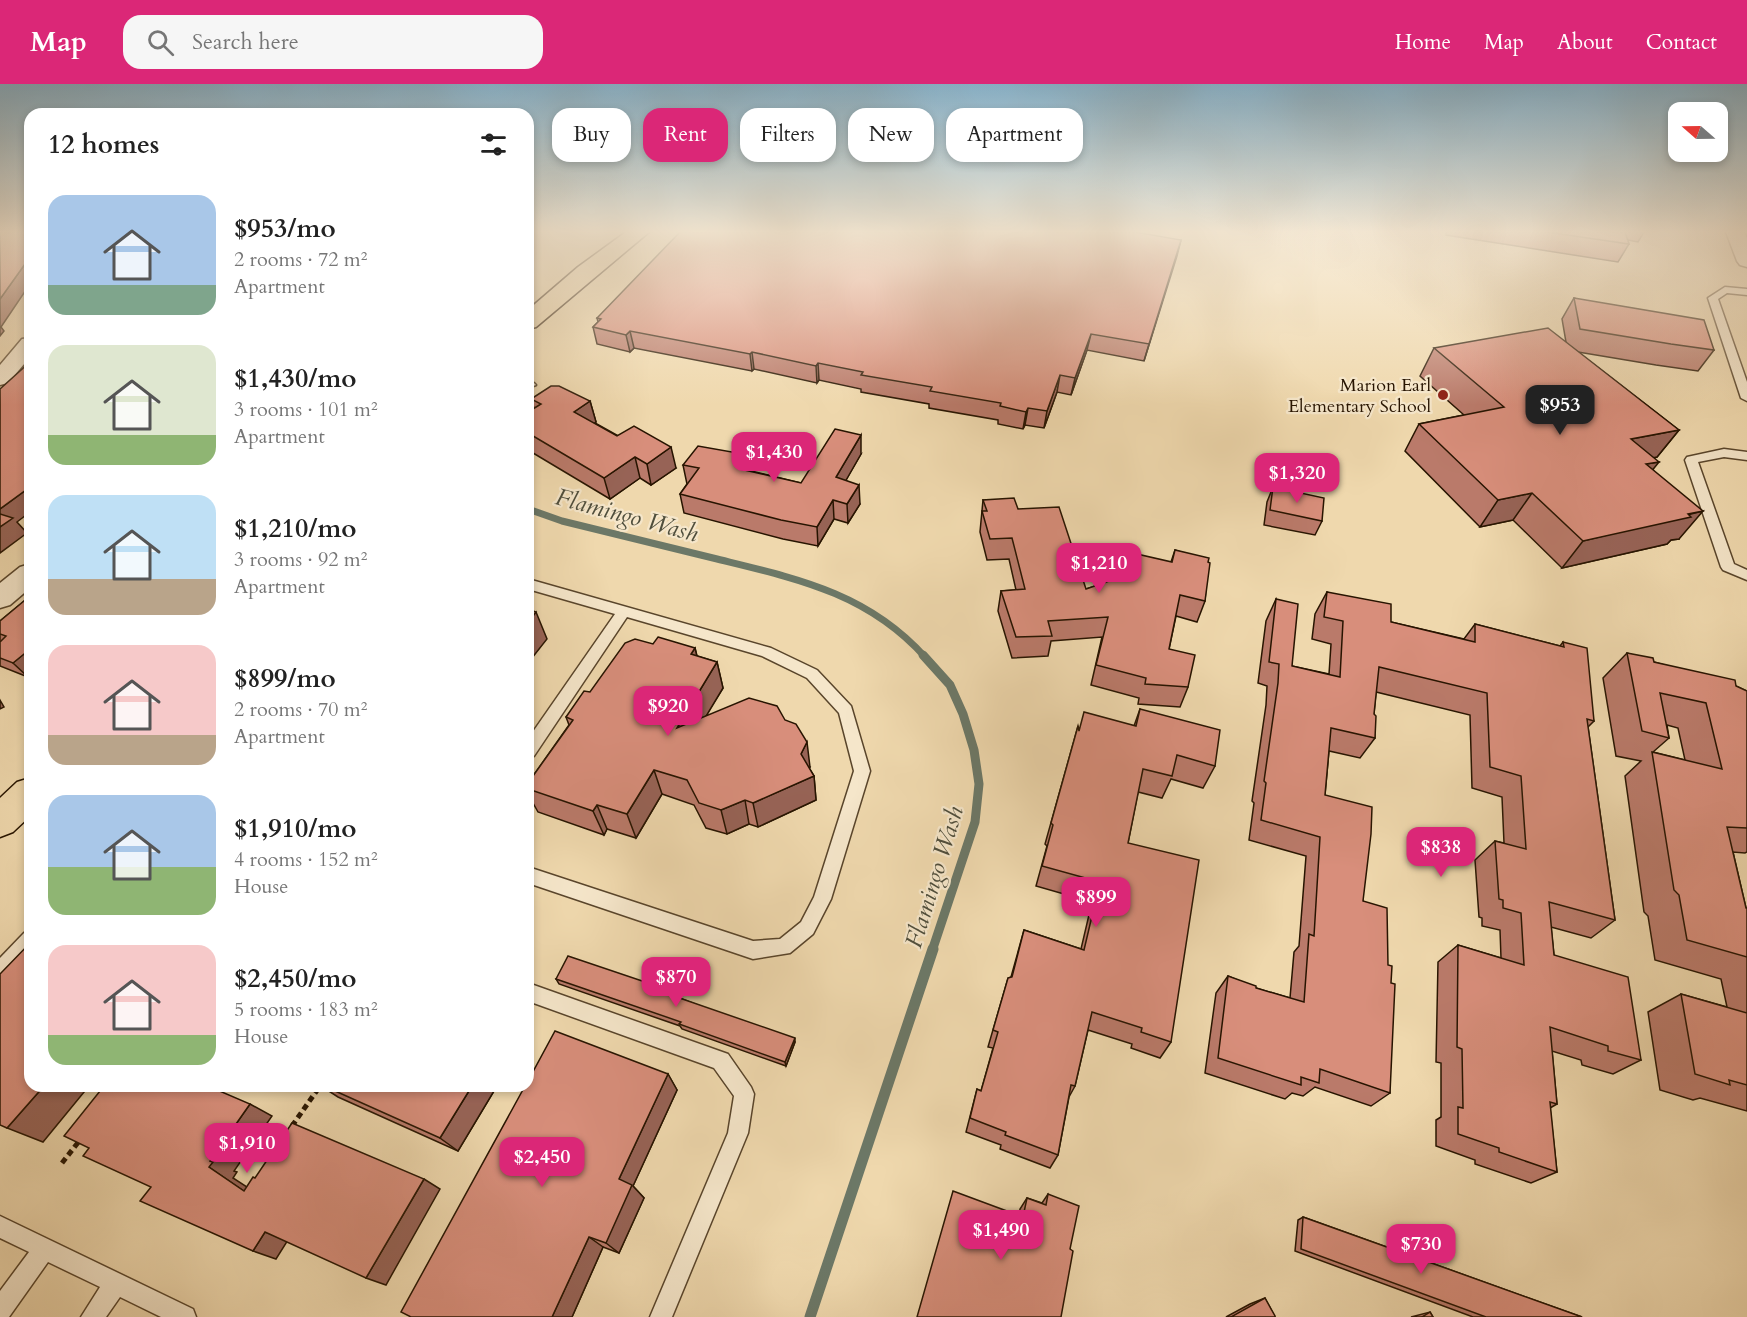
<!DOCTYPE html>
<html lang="en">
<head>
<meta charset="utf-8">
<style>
  :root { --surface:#fff; --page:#f6f6f6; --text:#222; --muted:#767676; --accent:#db2777 }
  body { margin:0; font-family:Cardo,serif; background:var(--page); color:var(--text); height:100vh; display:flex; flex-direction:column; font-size:22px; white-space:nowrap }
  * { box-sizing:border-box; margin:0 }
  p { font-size:20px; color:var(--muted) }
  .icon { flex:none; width:33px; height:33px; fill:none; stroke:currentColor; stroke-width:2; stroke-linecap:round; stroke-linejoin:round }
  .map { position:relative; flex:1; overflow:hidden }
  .panel { position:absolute; left:24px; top:24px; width:510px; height:984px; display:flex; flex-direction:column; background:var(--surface); border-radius:18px; box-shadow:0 3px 9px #0003 }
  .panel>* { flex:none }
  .banner { position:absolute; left:552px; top:24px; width:570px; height:54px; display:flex; gap:12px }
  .needle { width:39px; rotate:290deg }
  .fabs { position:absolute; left:1668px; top:18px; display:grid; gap:12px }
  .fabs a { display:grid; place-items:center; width:60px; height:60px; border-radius:12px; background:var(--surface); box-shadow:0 3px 9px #0003; font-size:30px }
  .price { position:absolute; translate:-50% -51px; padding:0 14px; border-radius:12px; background:var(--accent); color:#fff; font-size:20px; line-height:39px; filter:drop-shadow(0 2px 3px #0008) }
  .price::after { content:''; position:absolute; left:50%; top:36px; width:18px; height:14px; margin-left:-9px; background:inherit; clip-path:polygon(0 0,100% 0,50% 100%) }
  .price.current { background:#222; color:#fff }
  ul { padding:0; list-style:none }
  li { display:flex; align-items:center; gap:18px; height:150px; padding:0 24px }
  li span { display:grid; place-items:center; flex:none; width:168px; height:120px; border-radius:18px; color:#555 }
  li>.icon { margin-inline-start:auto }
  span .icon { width:72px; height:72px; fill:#fffc; stroke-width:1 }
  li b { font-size:26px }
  h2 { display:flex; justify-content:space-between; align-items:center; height:72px; padding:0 24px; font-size:26px }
  .tag { padding:0 21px; border-radius:18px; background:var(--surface); box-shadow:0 3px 9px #0003; font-size:21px; line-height:54px }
  .tag.current { background:var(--accent); color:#fff }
  header { display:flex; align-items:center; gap:36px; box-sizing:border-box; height:84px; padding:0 30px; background:var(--accent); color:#fff }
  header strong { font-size:28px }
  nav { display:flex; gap:33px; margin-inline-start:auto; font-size:21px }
  .search { width:420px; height:54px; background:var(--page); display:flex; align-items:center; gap:15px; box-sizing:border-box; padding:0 21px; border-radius:18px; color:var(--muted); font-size:22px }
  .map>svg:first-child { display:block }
</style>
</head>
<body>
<header>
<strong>Map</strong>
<div class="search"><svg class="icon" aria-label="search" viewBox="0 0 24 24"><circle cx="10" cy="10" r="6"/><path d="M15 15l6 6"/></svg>Search here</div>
<nav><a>Home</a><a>Map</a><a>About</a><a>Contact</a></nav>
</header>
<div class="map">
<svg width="1747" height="1233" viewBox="0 0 1747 1233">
  <rect width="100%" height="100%" fill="#efd8ad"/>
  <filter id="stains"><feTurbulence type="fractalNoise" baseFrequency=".00333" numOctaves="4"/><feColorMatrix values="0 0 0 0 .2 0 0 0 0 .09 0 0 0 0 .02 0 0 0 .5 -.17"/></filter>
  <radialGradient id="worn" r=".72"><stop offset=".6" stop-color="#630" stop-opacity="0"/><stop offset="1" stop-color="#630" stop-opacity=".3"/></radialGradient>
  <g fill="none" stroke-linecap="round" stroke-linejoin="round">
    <path stroke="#6c7867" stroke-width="7" d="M528,425L562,437C612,449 663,462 713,474C794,494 867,508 925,573"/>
    <polyline stroke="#6c7867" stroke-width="9" points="923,571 950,601 963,630 974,666 979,700 975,738 932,867"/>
    <polyline stroke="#6c7867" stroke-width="11" points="810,1233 933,865"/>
    <g stroke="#59452b" stroke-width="3">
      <g id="service">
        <polygon points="1725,203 1747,205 1747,211 1727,209 1718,215 1747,298 1747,317 1741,314 1708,214"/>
        <polygon points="528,298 534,299 536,301 528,304"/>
        <polygon points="1724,365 1747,368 1747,376 1724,373 1698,378 1734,480 1747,486 1747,496 1723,486 1721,483 1685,376 1687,373"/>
        <polygon points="528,495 771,564 817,586 851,622 870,687 831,815 813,850 790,869 753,875 528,799 528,783 753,857 780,855 801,838 814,813 854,687 839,629 807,594 762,572 627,533 534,672 528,673 528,655 615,530 528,505"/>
        <polygon points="30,847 30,868 6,893 0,896 0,874 24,849"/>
        <polygon points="528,899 728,970 751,1003 754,1010 748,1049 672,1233 650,1233 728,1049 734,1012 714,984 528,917"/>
        <polygon points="0,1132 193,1225 196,1233 161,1233 120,1213 106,1233 81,1233 100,1203 48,1178 9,1233 0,1233 0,1207 29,1168 0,1154"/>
      </g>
    </g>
    <g stroke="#59452b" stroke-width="3">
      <g id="minor">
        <polygon points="1726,148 1744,148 1747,154 1747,183 1740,181 1737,177"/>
        <polygon points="30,254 30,273 8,299 0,301 0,281 22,255"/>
        <polygon points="30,480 30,504 10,521 0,524 0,499 20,483"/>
      </g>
    </g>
    <g stroke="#271400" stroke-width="3">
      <g id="primary">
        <polygon points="626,148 649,148 536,243 528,245 528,226 578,183"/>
        <polygon points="30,694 30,732 13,748 0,753 0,714 17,698"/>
      </g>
    </g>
    <g stroke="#271400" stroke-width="5" stroke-dasharray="6 4" stroke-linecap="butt">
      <polyline points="292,1042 320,1002"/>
      <polyline points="62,1079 80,1056"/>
    </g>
    <use href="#service" fill="#f5e6ca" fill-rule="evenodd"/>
    <use href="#minor" fill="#f5e6ca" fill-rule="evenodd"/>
    <use href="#primary" fill="#efd8ad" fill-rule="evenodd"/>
  </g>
  <g fill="#ba7a6a" stroke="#271400" stroke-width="1.5" fill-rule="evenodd">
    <polygon points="1446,148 1644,148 1638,158 1628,156 1629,160 1618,178 1446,151"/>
    <polygon points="1181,156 1144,277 1087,266 1071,311 1057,308 1044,344 1025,341 1023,345 998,340 998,336 929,324 929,320 861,308 861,305 819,296 817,299 754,285 752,287 634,264 630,268 597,260 593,243 598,238 597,234"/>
    <polygon points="1574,214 1714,266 1698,287 1656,281 1578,268 1679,346 1657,373 1654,374 1653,385 1679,455 1671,456 1667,460 1562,484 1513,436 1480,443 1405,367 1419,340 1464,331 1420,292 1434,264 1566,258 1562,235"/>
    <polygon points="531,315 590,317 596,338 595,339 676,384 651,401 640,394 610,415 528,366 528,328 534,324"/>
    <polygon points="861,370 846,396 860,420 848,439 834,435 818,462 783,455 684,429 680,410 687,400 683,381 749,371 751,387 801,399"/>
    <polygon points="1273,403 1322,437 1315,451 1264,441 1267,418"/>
    <polygon points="983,416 1018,425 1086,505 1171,478 1175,466 1208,478 1205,517 1197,538 1176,532 1169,565 1188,603 1180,623 1138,620 1139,614 1091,601 1102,553 1051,557 1048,572 1012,574 998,527 1001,507 1016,506 1009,475 987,476 980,448"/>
    <polygon points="1327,508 1391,538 1464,555 1475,540 1560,562 1563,558 1594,637 1588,643 1615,836 1591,854 1551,843 1554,871 1641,976 1613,990 1582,981 1581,976 1552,967 1557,1020 1550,1024 1557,1088 1531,1099 1475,1080 1475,1076 1436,1062 1436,1036 1441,1033 1441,979 1436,978 1438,878 1458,861 1501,874 1500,846 1482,842 1482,834 1479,833 1475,776 1495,757 1504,759 1502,713 1472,704 1470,631 1376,608 1374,630 1375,654 1360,674 1329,667 1325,711 1363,817 1390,1009 1371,1022 1315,1003 1303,1012 1292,1009 1285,1015 1205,989 1216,909 1228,892 1256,904 1290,914 1294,868 1299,862 1306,772 1249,756 1254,719 1252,717 1266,621 1267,602 1258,599 1266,537 1276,515 1292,582 1329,590 1331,560 1312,555 1315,530"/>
    <polygon points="30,512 30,591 28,593 0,582 0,537"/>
    <polygon points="653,560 695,564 697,572 717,578 723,604 706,631 810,683 809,684 814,692 816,716 758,743 749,740 727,750 706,744 694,721 662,710 636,754 607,745 604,751 538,728 528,710 528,699 569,641 566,633"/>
    <path d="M1627,569L1654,578L1736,602L1747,607V768L1745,769L1733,768L1746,824H1747V1027L1700,1014L1693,1016L1660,1006L1648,928L1681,910L1727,923L1721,895L1655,876L1648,832L1644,828L1625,692L1641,677L1616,672L1603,594ZM1667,641L1678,644L1685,676L1653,668L1669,654Z"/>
    <polygon points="1140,625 1215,682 1203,704 1171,695 1162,714 1138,708 1128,759 1171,958 1160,974 1131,964 1132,960 1088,946 1075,1002 1069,1013 1058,1071 1050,1084 1000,1065 1001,1061 966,1048 977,1005 981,1007 993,964 988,963 1008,894 1011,893 1024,846 1081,865 1092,818 1036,802 1047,762 1045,760 1078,642 1079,646 1134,642"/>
    <polygon points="556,895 666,905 669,910 795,958 786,982 682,945 680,942 559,900"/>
    <polygon points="668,990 677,1006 633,1102 644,1114 619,1169 603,1163 572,1233 411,1233"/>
    <polygon points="321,1002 497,1002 458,1067 338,1013"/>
    <polygon points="1048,1110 1070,1165 1019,1132 1020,1125 1027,1114 1042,1119"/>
    <polygon points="1303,1133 1582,1233 1473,1233 1295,1167 1298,1136"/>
    <polygon points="1265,1214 1275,1233 1226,1233 1250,1220"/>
    <polygon points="1430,1228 1433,1233 1411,1233"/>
  </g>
  <g fill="#976356" stroke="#271400" stroke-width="1.5">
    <polygon points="1181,156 1177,172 1144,277 1149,260"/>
    <polygon points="30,173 30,200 1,243 4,247 0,252 0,215"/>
    <polygon points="630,247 634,264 630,268 626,251"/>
    <polygon points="1091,250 1087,266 1071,311 1075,294"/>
    <polygon points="752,268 754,285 752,287 750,270"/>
    <polygon points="818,279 819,296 817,299 816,282"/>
    <polygon points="1060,291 1057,308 1044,344 1047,327"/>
    <polygon points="590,317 596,338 580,349 574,328"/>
    <polygon points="1028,324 1025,341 1023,345 1026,328"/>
    <polygon points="1679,346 1657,373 1611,383 1631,355"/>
    <polygon points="861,351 861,370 837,412 836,393"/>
    <polygon points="671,363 676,384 651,401 647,380"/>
    <polygon points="749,371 751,389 740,385"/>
    <polygon points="635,373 640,394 610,415 604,394"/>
    <polygon points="1659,378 1637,405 1646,380"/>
    <polygon points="859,401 860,420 848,439 847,420"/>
    <polygon points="30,403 30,428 17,438 27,449 0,469 0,425"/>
    <polygon points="1532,409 1513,436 1480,443 1498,416"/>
    <polygon points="833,416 834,435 818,462 817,443"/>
    <polygon points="1703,427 1679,455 1671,456 1667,460 1562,484 1583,457"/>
    <polygon points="536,528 547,555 528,579 528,538"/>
    <polygon points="695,564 701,590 691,570"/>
    <polygon points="24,570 30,576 30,591 28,593 13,579"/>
    <polygon points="717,578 723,604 684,669 677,644"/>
    <polygon points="0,616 4,623 0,625"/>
    <polygon points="807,658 810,683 803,695 801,670"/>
    <polygon points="654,686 662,710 636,754 627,730"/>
    <polygon points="814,692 816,716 758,743 753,719"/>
    <polygon points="745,716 749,740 727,750 721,726"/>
    <polygon points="597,721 607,745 604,751 593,727"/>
    <polygon points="795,954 795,958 786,982 785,978"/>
    <polygon points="668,990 677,1006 633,1102 644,1114 619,1169 606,1159 619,1095"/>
    <polygon points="44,1002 89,1002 43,1058 7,1044"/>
    <polygon points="472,1002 497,1002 458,1067 440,1054"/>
    <polygon points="250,1020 272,1032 234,1087 237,1088 233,1094 267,1116 244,1107 209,1083 210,1077"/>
    <polygon points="424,1095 440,1105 386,1201 366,1194"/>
    <polygon points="265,1148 288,1156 276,1175 253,1167"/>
    <polygon points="589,1153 603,1163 572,1233 552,1233"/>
  </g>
  <g fill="#d88e7b" stroke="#271400" stroke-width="1.5">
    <polygon points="0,148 30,148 30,173 0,215"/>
    <polygon points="680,148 1135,148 1181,156 1149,260 1091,250 1075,294 1060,291 1047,327 1028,324 1026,328 1000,322 1001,319 930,307 932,303 861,291 863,288 818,279 816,282 752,268 750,270 630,247 626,251 593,243 601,235 597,234"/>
    <polygon points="1547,148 1625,148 1629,160"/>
    <polygon points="1574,214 1704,236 1714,266 1671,260 1580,245"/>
    <polygon points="1548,244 1679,346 1631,355 1659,378 1646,380 1703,427 1688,430 1691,433 1583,457 1532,409 1498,416 1419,340 1504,323 1434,264"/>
    <polygon points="30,278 30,403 0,425 0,305"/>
    <polygon points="551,302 559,302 590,317 574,328 617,352 634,342 671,363 647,380 635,373 604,394 528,349 528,328 541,320 531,315"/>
    <polygon points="835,345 861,351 836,393 859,401 847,420 833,416 817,443 781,436 680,410 699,384 683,381 698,362 749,371 740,385 801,399"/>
    <polygon points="1273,403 1324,414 1322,437 1270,426"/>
    <polygon points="1014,414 1018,425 1059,423 1086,505 1121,493 1128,468 1172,478 1175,466 1209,474 1208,478 1210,479 1205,517 1180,511 1169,565 1195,571 1188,603 1145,600 1146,594 1096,581 1108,533 1048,537 1052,552 1016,553 1001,507 1025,505 1012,454 990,455 982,427 987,427 983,416"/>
    <polygon points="0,430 13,434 0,443"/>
    <polygon points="1327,508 1391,520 1391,538 1475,558 1475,540 1564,563 1563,558 1587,564 1594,637 1587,635 1615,836 1549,818 1554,871 1628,893 1641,976 1608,967 1608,962 1550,943 1557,1020 1550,1018 1557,1088 1499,1068 1499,1064 1458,1050 1458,1023 1463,1024 1462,965 1457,963 1458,861 1524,881 1521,829 1503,824 1503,816 1499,815 1495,757 1526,765 1521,692 1490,683 1487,609 1379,583 1374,630 1376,632 1375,654 1331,644 1325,711 1372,723 1371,750 1363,817 1387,824 1388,881 1392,882 1391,899 1395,900 1390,1009 1320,985 1319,999 1301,993 1301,1001 1218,974 1228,892 1256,902 1256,904 1304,918 1309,850 1314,852 1320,753 1261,736 1266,699 1264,697 1278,599 1279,580 1269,578 1276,515 1298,520 1292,582 1340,593 1343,537 1324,533"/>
    <polygon points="30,512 30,572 24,570 13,579 0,574 0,558 6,552 0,550 0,537"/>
    <polygon points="528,525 536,528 528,538"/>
    <polygon points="658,553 695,564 691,570 717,578 677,644 749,614 777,622 785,636 796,640 807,658 801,670 814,692 753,719 745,716 721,726 699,719 687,696 654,686 627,730 597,721 593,727 528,705 528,699 573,636 566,633 584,607 590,608 625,559 635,555 653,560"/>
    <polygon points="1627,569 1653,574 1654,578 1735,596 1736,602 1747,607 1747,744 1727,743 1746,824 1747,824 1747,873 1687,856 1679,811 1674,806 1652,668 1722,685 1706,619 1660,609 1669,654 1642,647"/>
    <polygon points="1140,625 1220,646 1215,682 1177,671 1172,692 1143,685 1128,759 1199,776 1171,958 1141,948 1142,944 1092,928 1075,1002 1071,1001 1058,1071 1005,1051 1006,1048 970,1034 977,1005 981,1007 998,948 993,946 1008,894 1012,893 1024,846 1084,866 1100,798 1042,782 1053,741 1051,739 1078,642 1079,647 1084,628 1136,642"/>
    <polygon points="30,859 30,1002 44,1002 7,1044 0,1041 0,890"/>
    <polygon points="568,872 666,905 665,909 795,954 785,978 679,940 681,938 556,895"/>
    <polygon points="1681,910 1747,929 1747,1001 1729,996 1730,1001 1695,990"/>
    <polygon points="555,947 668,990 619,1095 632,1101 606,1159 589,1153 552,1233 411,1233 401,1228 525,1002 528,1002 528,997"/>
    <polygon points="104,1002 208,1002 250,1020 210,1077 213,1078 209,1083 244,1107 253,1093 255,1094 292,1039 424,1095 366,1194 265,1148 253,1167 140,1117 151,1103 83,1072 89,1064 64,1052"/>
    <polygon points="324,1002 472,1002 440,1054"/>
    <polygon points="953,1107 1023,1133 1027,1114 1046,1121 1048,1110 1079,1122 1070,1165 1073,1167 1061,1233 917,1233"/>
    <polygon points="1303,1133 1582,1233 1486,1233 1301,1165"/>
    <polygon points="1265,1214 1275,1232 1275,1233 1231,1233"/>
    <polygon points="1430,1228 1433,1233 1422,1233"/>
  </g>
  <linearGradient id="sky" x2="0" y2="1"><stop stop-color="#89b6d0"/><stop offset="0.46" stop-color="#f8edda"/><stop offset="1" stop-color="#f8edda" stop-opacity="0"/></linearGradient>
  <rect width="1747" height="321" fill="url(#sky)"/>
  <circle fill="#8f2418" stroke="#f5e6ca" stroke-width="2" cx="1443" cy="311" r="6"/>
  <g text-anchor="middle" stroke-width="4.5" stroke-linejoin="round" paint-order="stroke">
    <g font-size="18" fill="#271400" stroke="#f5e6ca" text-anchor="end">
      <text x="1431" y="307">Marion Earl<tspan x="1431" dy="21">Elementary School</tspan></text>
    </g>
    <g font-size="24" font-style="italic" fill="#4f4e3c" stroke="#f5e6ca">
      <text transform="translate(627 431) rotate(15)" y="8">Flamingo Wash</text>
      <text transform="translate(934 793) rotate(-73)" y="8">Flamingo Wash</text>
    </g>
  </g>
  <rect width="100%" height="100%" filter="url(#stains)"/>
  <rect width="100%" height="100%" fill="url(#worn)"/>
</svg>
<div class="fabs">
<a><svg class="needle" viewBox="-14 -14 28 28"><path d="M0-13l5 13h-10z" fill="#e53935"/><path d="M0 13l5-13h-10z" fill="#767676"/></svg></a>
</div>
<b class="price current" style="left:1560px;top:352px">$953</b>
<b class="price" style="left:774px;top:399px">$1,430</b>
<b class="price" style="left:1297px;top:420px">$1,320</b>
<b class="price" style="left:1099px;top:510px">$1,210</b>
<b class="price" style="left:668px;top:653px">$920</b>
<b class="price" style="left:1441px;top:794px">$838</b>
<b class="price" style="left:1096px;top:844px">$899</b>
<b class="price" style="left:676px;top:924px">$870</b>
<b class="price" style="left:247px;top:1090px">$1,910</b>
<b class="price" style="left:542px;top:1104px">$2,450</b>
<b class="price" style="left:1001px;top:1177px">$1,490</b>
<b class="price" style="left:1421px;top:1191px">$730</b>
<div class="banner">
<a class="tag">Buy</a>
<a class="tag current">Rent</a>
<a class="tag">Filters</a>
<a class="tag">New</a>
<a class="tag">Apartment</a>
</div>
<section class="panel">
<h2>12 homes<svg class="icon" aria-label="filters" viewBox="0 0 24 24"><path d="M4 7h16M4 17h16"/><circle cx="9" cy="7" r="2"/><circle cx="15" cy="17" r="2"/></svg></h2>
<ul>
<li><span style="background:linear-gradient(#a9c7e8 75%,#7fa58c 0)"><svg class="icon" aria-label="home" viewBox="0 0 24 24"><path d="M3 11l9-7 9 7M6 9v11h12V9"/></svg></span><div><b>$953/mo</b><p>2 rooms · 72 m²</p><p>Apartment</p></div></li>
<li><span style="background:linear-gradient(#dfe7d0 75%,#8fb573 0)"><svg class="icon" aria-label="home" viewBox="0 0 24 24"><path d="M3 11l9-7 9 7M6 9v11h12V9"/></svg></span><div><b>$1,430/mo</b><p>3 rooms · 101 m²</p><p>Apartment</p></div></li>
<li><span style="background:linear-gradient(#bfe0f5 70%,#b9a48a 0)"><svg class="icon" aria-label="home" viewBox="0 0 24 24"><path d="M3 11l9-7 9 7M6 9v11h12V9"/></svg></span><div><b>$1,210/mo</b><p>3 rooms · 92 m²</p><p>Apartment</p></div></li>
<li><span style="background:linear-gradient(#f6c9c9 75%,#b9a48a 0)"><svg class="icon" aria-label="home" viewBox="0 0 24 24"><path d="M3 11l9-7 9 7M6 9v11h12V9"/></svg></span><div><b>$899/mo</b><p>2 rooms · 70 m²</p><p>Apartment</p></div></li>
<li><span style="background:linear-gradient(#a9c7e8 60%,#8fb573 0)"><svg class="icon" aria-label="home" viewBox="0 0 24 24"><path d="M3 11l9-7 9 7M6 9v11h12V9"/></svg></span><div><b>$1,910/mo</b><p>4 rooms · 152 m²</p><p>House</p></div></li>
<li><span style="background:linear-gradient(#f6c9c9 75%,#8fb573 0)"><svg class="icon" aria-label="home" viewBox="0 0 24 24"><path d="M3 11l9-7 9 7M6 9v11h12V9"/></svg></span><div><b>$2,450/mo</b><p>5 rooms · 183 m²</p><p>House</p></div></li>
</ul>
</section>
</div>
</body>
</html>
